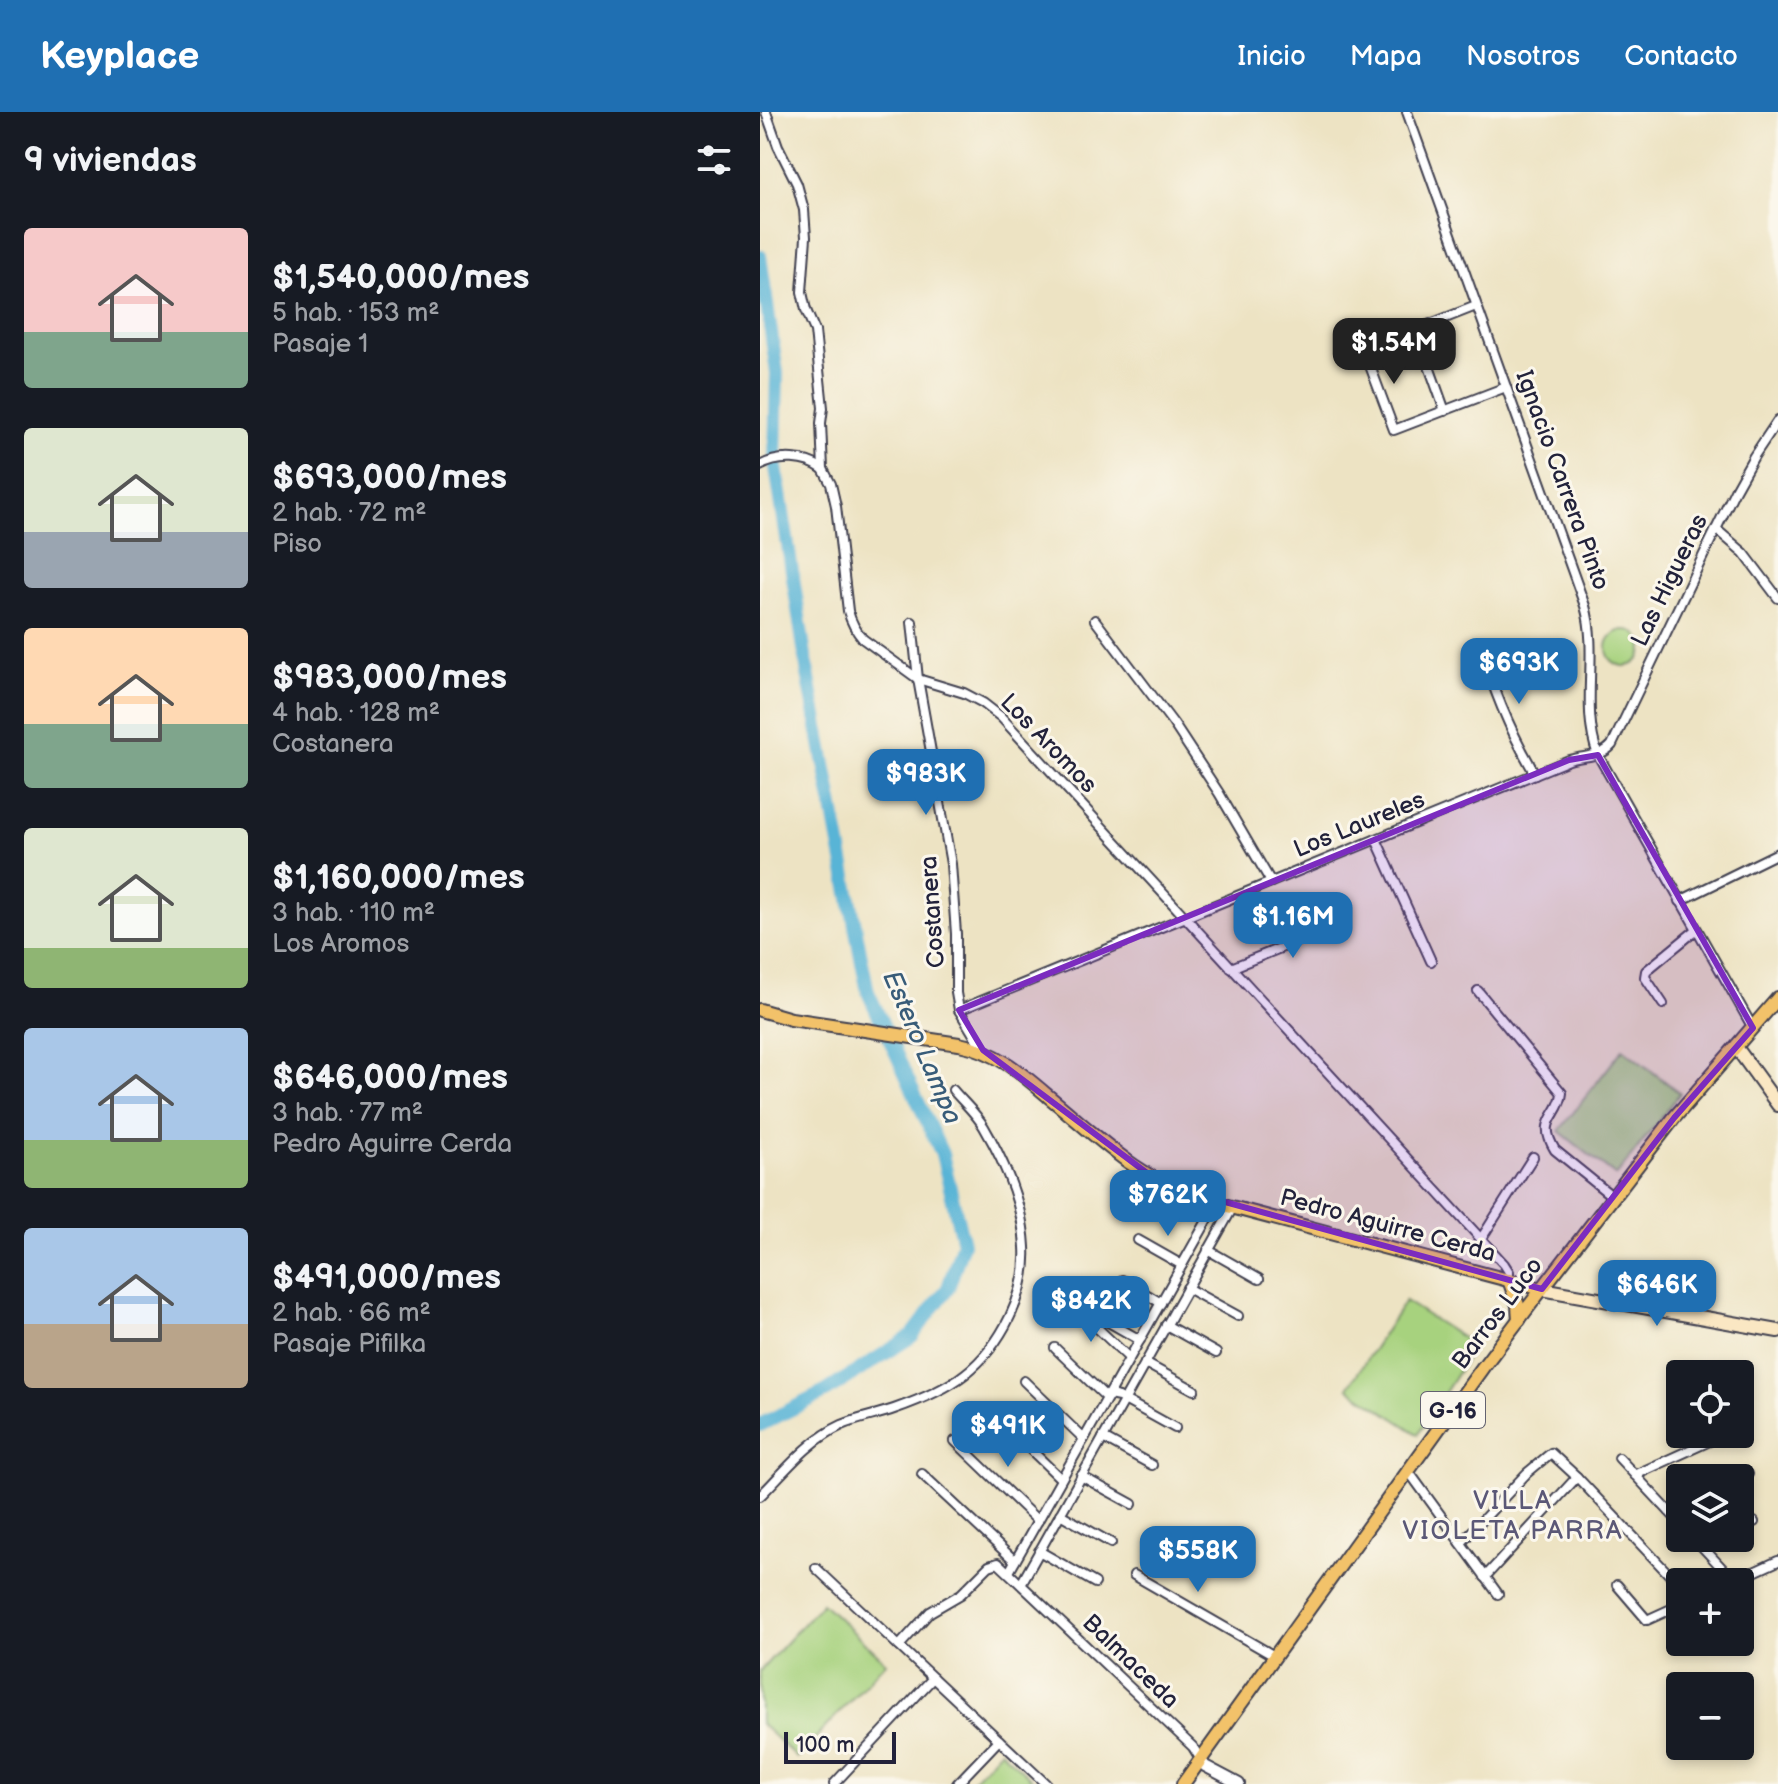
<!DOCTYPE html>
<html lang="es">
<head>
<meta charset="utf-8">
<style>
  :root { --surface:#171b24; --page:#242831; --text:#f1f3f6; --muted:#9ea1a6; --accent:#1f6fb2 }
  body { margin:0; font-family:"Balsamiq Sans",sans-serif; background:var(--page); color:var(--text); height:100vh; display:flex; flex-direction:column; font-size:30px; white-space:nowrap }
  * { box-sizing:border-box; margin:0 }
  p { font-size:26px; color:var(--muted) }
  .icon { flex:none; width:44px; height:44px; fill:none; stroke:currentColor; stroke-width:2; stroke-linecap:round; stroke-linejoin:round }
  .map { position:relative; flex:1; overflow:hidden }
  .side { display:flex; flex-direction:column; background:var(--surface); width:760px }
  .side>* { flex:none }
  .controls { position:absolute; left:906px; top:1248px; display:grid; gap:16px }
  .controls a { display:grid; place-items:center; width:88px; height:88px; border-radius:8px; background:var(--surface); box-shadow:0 4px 12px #0003; font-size:40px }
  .scale { position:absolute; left:24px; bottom:20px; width:112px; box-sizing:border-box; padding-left:8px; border:4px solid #22223b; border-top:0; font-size:22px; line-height:28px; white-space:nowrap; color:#22223b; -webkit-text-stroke:6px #fbf7ec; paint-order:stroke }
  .price { position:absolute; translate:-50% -68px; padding:0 18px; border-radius:16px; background:var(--accent); color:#fff; font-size:26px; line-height:52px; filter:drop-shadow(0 2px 4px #0008) }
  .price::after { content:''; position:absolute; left:50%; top:48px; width:24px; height:18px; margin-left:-12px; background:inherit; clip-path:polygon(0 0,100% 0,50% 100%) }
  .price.on { background:#222; color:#fff }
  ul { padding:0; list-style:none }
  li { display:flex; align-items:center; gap:24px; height:200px; padding:0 24px }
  li span { display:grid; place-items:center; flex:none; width:224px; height:160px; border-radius:8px; color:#555 }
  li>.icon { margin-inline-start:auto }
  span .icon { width:96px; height:96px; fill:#fffc; stroke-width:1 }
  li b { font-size:34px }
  h2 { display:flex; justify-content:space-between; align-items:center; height:96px; padding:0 24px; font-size:34px }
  header { display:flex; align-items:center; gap:48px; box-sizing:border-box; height:112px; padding:0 40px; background:var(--accent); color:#fff }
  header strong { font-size:38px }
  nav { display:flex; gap:44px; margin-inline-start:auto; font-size:28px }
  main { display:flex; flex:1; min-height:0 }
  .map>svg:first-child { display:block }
</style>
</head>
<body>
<header>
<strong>Keyplace</strong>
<nav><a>Inicio</a><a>Mapa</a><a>Nosotros</a><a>Contacto</a></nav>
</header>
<main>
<section class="side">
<h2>9 viviendas<svg class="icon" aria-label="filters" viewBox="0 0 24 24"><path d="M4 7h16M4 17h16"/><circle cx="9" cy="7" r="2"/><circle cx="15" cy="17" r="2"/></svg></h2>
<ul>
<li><span style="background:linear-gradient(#f6c9c9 65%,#7fa58c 0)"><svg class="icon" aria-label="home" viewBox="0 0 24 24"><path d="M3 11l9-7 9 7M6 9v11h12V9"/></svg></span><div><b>$1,540,000/mes</b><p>5 hab. · 153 m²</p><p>Pasaje 1</p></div></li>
<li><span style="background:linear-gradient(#dfe7d0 65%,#9aa5b1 0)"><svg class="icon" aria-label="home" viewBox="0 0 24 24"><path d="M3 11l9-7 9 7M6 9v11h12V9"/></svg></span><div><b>$693,000/mes</b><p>2 hab. · 72 m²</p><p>Piso</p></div></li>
<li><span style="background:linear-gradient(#ffd9b3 60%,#7fa58c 0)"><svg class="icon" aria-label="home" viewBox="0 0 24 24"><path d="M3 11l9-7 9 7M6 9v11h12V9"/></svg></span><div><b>$983,000/mes</b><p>4 hab. · 128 m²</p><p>Costanera</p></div></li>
<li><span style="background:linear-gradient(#dfe7d0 75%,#8fb573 0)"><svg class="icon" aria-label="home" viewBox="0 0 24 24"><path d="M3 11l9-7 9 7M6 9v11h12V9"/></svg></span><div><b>$1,160,000/mes</b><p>3 hab. · 110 m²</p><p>Los Aromos</p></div></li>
<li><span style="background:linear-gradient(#a9c7e8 70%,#8fb573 0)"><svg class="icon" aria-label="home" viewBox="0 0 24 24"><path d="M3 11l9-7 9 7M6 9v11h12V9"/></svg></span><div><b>$646,000/mes</b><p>3 hab. · 77 m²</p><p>Pedro Aguirre Cerda</p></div></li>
<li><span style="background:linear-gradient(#a9c7e8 60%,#b9a48a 0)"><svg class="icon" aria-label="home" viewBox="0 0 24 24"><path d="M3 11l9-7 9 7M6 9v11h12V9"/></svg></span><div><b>$491,000/mes</b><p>2 hab. · 66 m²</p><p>Pasaje Pifilka</p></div></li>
</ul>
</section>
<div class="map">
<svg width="1018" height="1672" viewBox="0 0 1018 1672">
  <rect width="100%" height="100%" fill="#fbf7ec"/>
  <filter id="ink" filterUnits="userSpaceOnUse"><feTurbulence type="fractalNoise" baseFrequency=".0125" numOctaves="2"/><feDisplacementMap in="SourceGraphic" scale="16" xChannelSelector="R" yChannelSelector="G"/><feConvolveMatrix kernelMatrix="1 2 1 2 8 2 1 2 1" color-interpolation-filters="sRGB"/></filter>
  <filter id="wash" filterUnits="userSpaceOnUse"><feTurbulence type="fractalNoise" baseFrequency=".006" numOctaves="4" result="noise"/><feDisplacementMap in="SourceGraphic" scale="32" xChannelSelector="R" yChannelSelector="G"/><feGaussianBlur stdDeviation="1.8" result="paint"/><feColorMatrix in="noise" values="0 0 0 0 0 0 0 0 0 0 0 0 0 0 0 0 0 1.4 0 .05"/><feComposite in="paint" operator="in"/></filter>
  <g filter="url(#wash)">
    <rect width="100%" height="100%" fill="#ede3c3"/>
    <g fill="#a7d27e" stroke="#647a5c" stroke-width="2">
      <circle cx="865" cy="536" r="18"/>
      <polygon points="863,937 920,981 856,1064 799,1019"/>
      <polygon points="645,1189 715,1234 658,1322 588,1276"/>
      <polygon points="62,1491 126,1550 37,1646 0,1611 0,1559"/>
      <polygon points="240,1638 277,1672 209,1672"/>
    </g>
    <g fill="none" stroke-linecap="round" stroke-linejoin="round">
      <polyline stroke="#59b4d6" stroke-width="14" points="0,144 17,261 15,349 47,556 100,840 108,880 182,1042 203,1131 188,1176 152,1224 67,1279 0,1313"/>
    </g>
  </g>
  <g filter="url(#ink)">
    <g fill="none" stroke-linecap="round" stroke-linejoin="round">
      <g stroke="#403f4f" stroke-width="12">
        <g id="minor">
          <path d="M6,0L18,34L37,72L44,98L46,125L42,180L46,198L55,219L63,296L61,311L63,357L71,372L76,394L88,499C91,510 95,518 103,527L158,567L204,581L223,591L241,605L744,1152L749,1160V1168"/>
          <path d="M647,0L825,494C839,542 820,595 838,643L993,916"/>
          <polyline points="716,194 609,236 606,239 606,243 634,318 746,275"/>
          <polyline points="656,218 685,299"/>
          <path d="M0,354C19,343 46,345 63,357"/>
          <polyline points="956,417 984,441 1018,486"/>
          <polyline points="335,508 413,611 459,681 511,770"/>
          <polyline points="152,510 158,567 191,752 196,822 196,881 199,898 223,938"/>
          <path d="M722,535C733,580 752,622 775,662"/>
          <polyline points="616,727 671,849"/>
          <polyline points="920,789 1018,741"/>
          <polyline points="471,856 575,814"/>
          <path d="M718,879L802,981C800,1005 776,1007 795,1038L853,1085"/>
          <polyline points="903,892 885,865 886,859 936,818"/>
          <path d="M199,898L809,648C825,643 841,646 852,633L975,378L994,344L1018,308"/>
          <polyline points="721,1127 773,1045"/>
          <polyline points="378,1128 422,1153"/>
          <polyline points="448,1138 499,1167"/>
          <polyline points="362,1168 401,1191"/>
          <polyline points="427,1176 478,1204"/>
          <polyline points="331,1205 332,1211 369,1246"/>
          <polyline points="331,1205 338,1204 380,1228"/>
          <polyline points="406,1213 456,1241"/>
          <polyline points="295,1236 347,1286"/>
          <polyline points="385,1251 434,1278"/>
          <polyline points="264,1269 324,1327"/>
          <polyline points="349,1283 359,1285 415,1316"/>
          <polyline points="233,1301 301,1367"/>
          <polyline points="980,1315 983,1314"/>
          <polyline points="343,1326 392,1353"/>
          <polyline points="195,1329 278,1409"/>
          <polyline points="859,1346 920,1411"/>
          <polyline points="649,1360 738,1482"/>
          <polyline points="162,1362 255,1449"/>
          <polyline points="875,1363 965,1322"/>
          <polyline points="321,1364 372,1392"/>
          <polyline points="980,1366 988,1362"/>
          <path d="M0,1384C25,1359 49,1328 82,1313C98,1306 117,1303 134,1297C157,1289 186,1277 205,1262C241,1234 268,1181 265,1135C263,1094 245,1051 224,1015C216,1001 203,990 193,978"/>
          <polyline points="909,1399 920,1394"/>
          <polyline points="300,1402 351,1431"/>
          <polyline points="980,1417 994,1410"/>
          <polyline points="934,1426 974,1469"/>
          <polyline points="701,1431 767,1361 791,1341 817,1365 920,1474"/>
          <polyline points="942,1434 960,1426"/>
          <polyline points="279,1439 335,1471"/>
          <polyline points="56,1456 286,1672"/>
          <polyline points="249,1460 457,1091"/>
          <polyline points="374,1463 516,1545"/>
          <polyline points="725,1465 817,1365"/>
          <polyline points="972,1470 1018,1449"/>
          <polyline points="261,1472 473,1095"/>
          <polyline points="857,1473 887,1508 920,1493"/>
          <polyline points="139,1534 170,1500 201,1482 229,1454 238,1451 433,1635 441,1648"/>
          <polyline points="74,1672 173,1566"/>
          <polyline points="197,1672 239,1628"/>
        </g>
      </g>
      <g stroke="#403f4f" stroke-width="14">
        <polyline id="tertiary" points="441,1648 445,1654 479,1672"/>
      </g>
      <g stroke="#403f4f" stroke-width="16">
        <g id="secondary">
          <polyline points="976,935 1018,993"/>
          <polyline points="782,1177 1018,1219"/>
        </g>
      </g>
      <g stroke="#403f4f" stroke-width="16">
        <g id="primary">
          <path d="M0,898L31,907L199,932C236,939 260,960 288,984C336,1023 380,1069 441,1087L782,1177"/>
          <polyline points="749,1168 758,1193 759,1208"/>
          <polyline points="423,1672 723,1255 782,1177 914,1006 1018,886"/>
        </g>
      </g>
      <use href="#minor" stroke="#fff" stroke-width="8"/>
      <use href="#tertiary" stroke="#fff" stroke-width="10"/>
      <use href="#secondary" stroke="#fae7c3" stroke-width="12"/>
      <use href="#primary" stroke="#f2c26a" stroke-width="12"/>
    </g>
  </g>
  <path fill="#7b2cbf" fill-opacity="0.2" stroke="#7b2cbf" stroke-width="6" stroke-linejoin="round" d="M838,643L993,916L914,1006L782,1177L403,1073L223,938L199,898L809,648Z"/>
  <g text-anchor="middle" stroke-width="6" stroke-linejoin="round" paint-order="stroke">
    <rect fill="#fbf7ec" stroke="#636270" stroke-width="2" x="661" y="1280" width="64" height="36" rx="6"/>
    <g font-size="22" font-weight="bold" fill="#22223b">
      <text x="693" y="1306">G-16</text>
    </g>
    <g font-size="24" fill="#22223b" stroke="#fbf7ec">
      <text transform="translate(803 368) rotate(70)" y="8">Ignacio Carrera Pinto</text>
      <text transform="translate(909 468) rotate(-64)" y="8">Las Higueras</text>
      <text transform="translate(289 631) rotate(46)" y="8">Los Aromos</text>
      <text transform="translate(599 712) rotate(-22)" y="8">Los Laureles</text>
      <text transform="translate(172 800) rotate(-94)" y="8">Costanera</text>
      <text transform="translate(628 1113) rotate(15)" y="8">Pedro Aguirre Cerda</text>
      <text transform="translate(737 1201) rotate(-53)" y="8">Barros Luco</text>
      <text transform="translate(371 1549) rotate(44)" y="8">Balmaceda</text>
    </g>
    <g font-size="26" font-style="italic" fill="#385c79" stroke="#fbf7ec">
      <text transform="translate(163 935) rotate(67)" y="9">Estero Lampa</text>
    </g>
    <g font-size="26" letter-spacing="2" fill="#5b5877" stroke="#fbf7ec">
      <text x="753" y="1397">VILLA<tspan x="753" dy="30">VIOLETA PARRA</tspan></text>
    </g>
  </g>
</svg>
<div class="controls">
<a><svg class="icon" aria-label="locate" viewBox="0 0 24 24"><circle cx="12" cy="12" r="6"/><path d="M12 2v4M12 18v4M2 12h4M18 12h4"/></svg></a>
<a><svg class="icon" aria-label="layers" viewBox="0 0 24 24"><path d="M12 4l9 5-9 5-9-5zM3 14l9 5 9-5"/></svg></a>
<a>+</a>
<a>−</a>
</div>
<div class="scale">100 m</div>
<b class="price on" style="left:634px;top:274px">$1.54M</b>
<b class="price" style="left:759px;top:594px">$693K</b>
<b class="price" style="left:166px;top:705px">$983K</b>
<b class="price" style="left:533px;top:848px">$1.16M</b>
<b class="price" style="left:408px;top:1126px">$762K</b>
<b class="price" style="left:897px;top:1216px">$646K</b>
<b class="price" style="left:331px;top:1232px">$842K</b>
<b class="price" style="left:248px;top:1357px">$491K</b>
<b class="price" style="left:438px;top:1482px">$558K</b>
</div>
</main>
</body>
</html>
